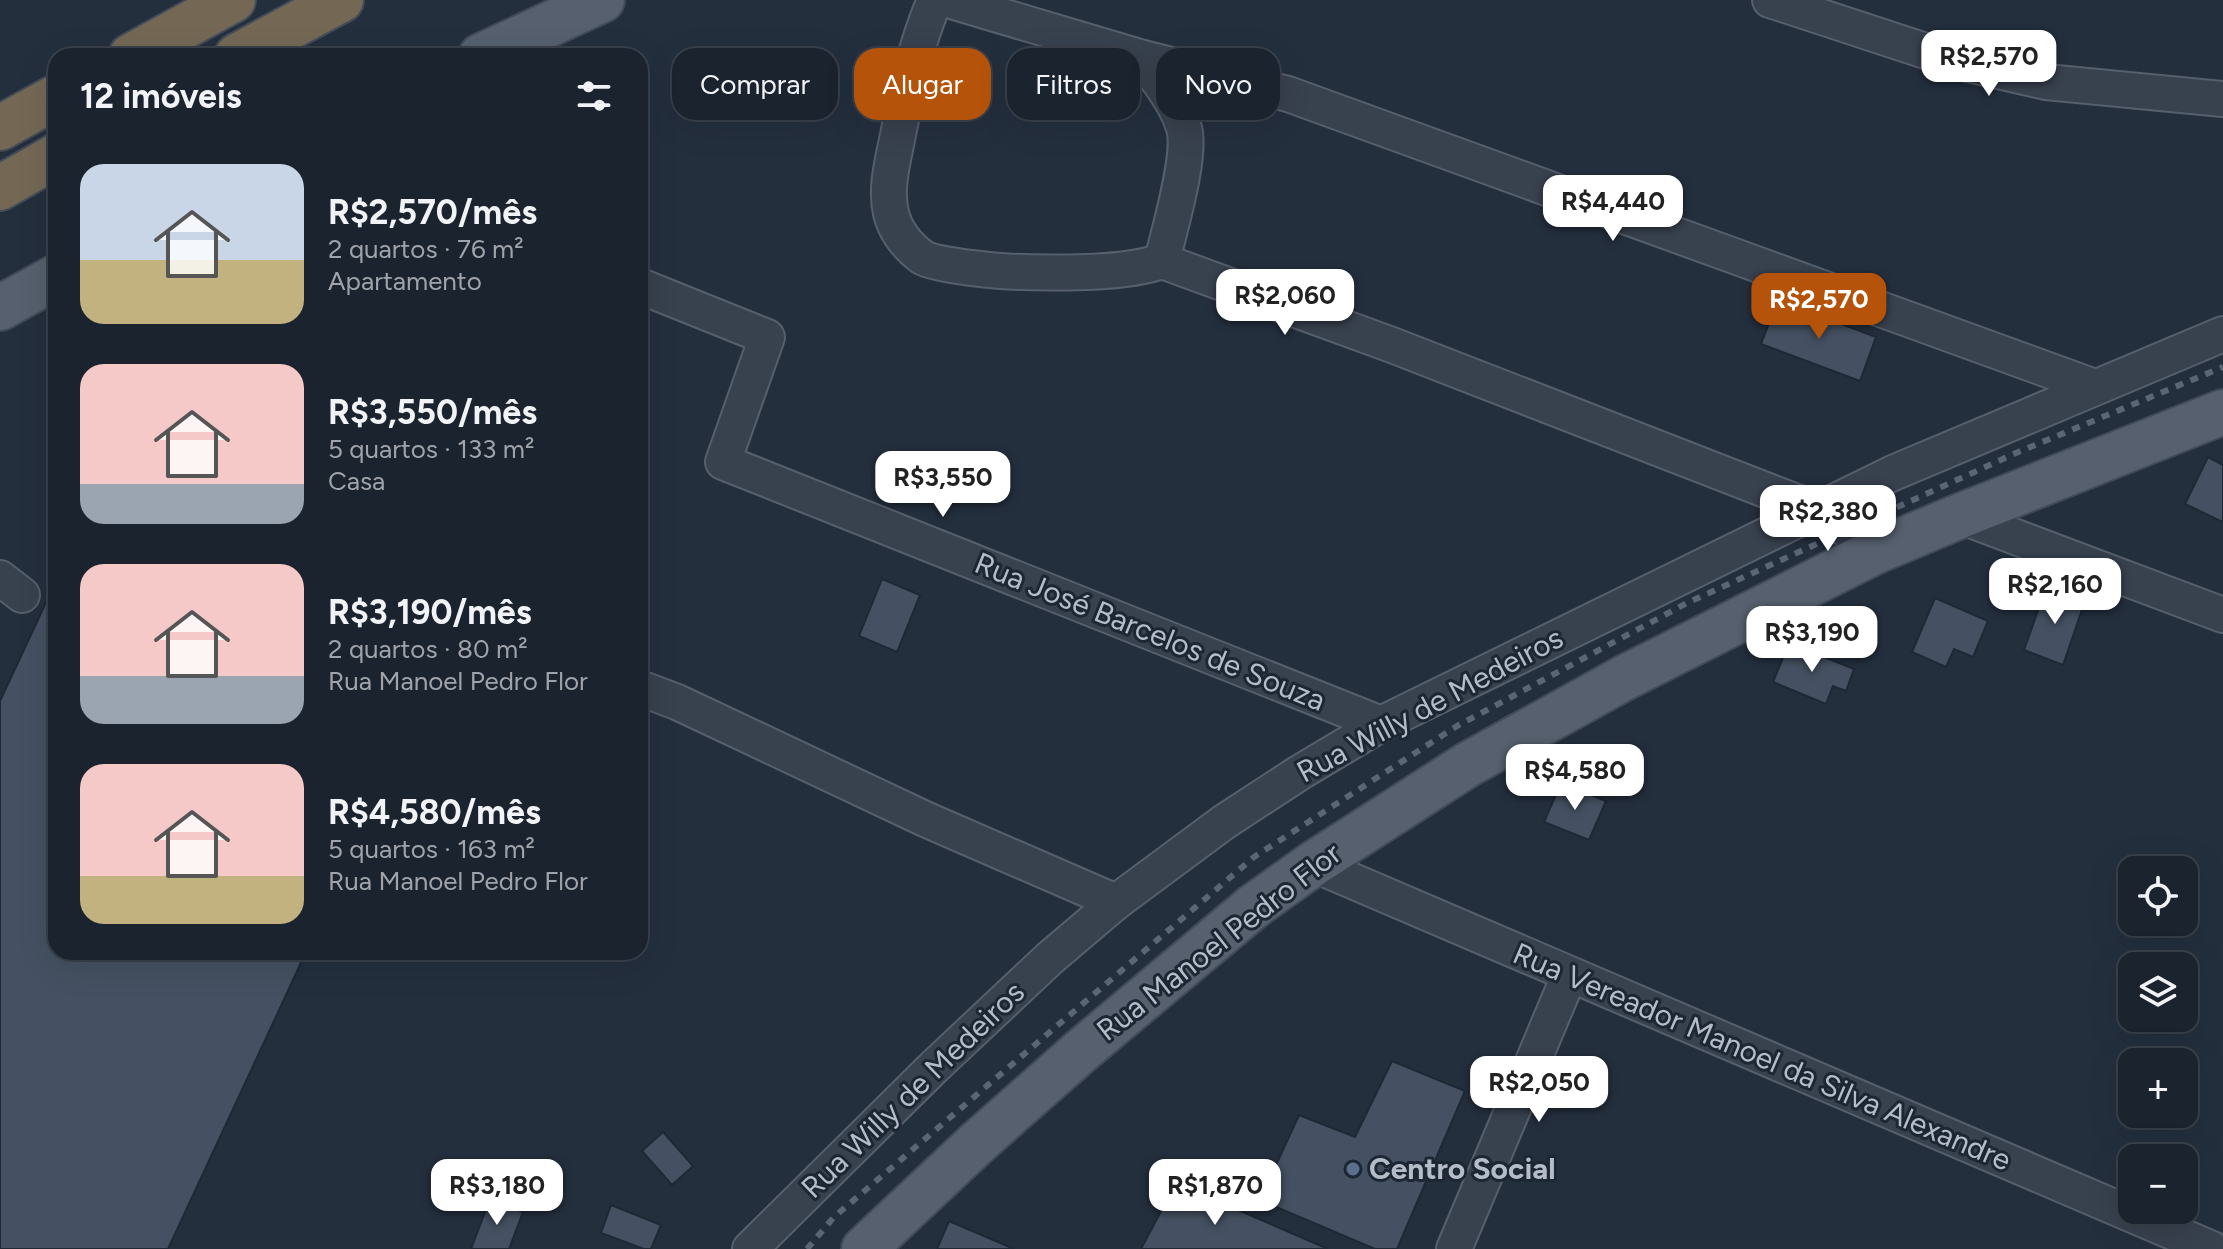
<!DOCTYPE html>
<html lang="pt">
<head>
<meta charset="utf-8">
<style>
  :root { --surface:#1b232e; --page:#242b36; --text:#f1f3f6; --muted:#a0a4aa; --line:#39404a; --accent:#b45309 }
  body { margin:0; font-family:Figtree,sans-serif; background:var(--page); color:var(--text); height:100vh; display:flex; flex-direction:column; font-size:30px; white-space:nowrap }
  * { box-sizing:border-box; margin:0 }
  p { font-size:26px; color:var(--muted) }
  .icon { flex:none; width:44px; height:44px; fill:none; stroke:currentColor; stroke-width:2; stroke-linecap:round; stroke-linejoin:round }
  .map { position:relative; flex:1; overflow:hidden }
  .sheet { position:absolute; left:48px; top:48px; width:600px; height:912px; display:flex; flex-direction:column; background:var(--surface); border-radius:24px; box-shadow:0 8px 32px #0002,0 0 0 2px var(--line) }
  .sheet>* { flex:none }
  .banner { position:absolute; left:672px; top:48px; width:760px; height:72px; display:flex; gap:16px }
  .controls { position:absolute; left:2118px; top:856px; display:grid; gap:16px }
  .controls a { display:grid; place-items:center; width:80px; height:80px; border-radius:16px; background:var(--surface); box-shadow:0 8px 32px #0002,0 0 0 2px var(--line); font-size:40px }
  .price { position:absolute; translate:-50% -68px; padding:0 18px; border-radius:16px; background:#fff; color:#222; font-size:26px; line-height:52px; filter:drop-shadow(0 2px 4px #0008) }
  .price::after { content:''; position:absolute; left:50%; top:48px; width:24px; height:18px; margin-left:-12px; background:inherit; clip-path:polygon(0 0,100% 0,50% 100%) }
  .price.active { background:var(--accent); color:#fff }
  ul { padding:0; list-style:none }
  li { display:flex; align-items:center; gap:24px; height:200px; padding:0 32px }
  li span { display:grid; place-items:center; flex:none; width:224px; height:160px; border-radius:24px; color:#555 }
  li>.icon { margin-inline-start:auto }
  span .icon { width:96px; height:96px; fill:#fffc; stroke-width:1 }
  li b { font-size:34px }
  h2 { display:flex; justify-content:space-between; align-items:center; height:96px; padding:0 32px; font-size:34px }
  .pill { padding:0 28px; border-radius:24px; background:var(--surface); box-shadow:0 8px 32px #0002,0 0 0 2px var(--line); font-size:28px; line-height:72px }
  .pill.active { background:var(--accent); color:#fff }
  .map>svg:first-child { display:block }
</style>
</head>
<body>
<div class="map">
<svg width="2223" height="1249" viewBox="0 0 2223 1249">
  <rect width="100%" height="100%" fill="#242f3e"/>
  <g fill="#455162" stroke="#1f2835" stroke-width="2">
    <polygon points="1778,300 1876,337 1860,381 1761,344"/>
    <polygon points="2208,457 2223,465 2223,522 2185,504"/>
    <polygon points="882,579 920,595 897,652 859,636"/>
    <polygon points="56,581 56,952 306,952 168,1249 0,1249 0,701"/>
    <polygon points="2046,588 2085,601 2063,665 2024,650"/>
    <polygon points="1935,598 1988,621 1973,657 1954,649 1946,667 1912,652"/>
    <polygon points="1789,643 1854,669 1846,691 1833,686 1826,704 1773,682"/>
    <polygon points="1561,783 1606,801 1589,840 1544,822"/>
    <polygon points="1392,1061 1465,1091 1397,1249 1375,1249 1260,1200 1299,1115 1355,1137"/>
    <polygon points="663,1132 693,1166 672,1185 642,1151"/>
    <polygon points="1176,1183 1328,1249 1141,1249"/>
    <polygon points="490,1199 523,1212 509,1249 471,1249"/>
    <polygon points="611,1205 661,1225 651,1249 644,1249 601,1233"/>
    <polygon points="949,1221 1014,1249 937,1249"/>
  </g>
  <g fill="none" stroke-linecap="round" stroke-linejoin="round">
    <g stroke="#565f6c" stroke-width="38">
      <g id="minor">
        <path d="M935,0C916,43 907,88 898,135C893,160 885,188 891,213C895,230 907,246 922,257C935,266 1005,272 1023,272C1064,273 1125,274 1162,261"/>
        <path d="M948,0L1143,58C1157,80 1177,103 1184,128C1192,155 1169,231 1162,261L1392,345L1817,510L1847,530L1872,553"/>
        <polyline points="1770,0 1959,62 2046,82 2223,99"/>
        <polyline points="1143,58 1288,94 2095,387"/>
        <polyline points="640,286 767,337 723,462 1381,724"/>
        <polyline points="1960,516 2223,615"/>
        <polyline points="0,578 22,595"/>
        <polyline points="640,688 677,702 925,819 1116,902"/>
        <polyline points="1313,864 2212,1249"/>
        <polyline points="750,1249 934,1067 1050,958 1116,902 1224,822 1299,773 1381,724 1893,473 2223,334"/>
        <polyline points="1454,1249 1569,976"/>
      </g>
    </g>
    <g stroke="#414a57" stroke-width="48">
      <g id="major">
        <polyline points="481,56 602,0"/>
        <polyline points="0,308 56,277"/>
        <polyline points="864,1249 977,1143 1081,1051 1254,906 1313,864 1467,765 1624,678 1872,553 1960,516 2223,412"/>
      </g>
    </g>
    <g stroke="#434c59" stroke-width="48">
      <g id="highway">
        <polyline points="131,56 233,0"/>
        <polyline points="237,56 341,0"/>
        <polyline points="0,128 56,97"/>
        <polyline points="0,188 56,156"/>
      </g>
    </g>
    <use href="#minor" stroke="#38414e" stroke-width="34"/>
    <use href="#major" stroke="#56606e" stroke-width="44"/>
    <use href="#highway" stroke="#746855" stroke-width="44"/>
    <polyline stroke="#5a6575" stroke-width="6" stroke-dasharray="8 8" stroke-linecap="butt" points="807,1249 834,1217 1254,857 1457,726 1687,603 2016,453 2223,367"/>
  </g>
  <circle fill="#5c6f8a" stroke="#1d2633" stroke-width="3" cx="1353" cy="1169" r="8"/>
  <g text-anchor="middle" stroke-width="6" stroke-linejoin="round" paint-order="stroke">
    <g font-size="30" fill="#b4bcc9" stroke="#1d2633">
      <text transform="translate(1150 632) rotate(22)" y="10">Rua José Barcelos de Souza</text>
      <text transform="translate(1430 705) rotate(-28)" y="10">Rua Willy de Medeiros</text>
      <text transform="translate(1219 942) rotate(-38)" y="10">Rua Manoel Pedro Flor</text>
      <text transform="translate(1762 1057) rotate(23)" y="10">Rua Vereador Manoel da Silva Alexandre</text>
      <text transform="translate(913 1090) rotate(-44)" y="10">Rua Willy de Medeiros</text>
    </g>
    <g font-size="30" font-weight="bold" fill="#b4bcc9" stroke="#1d2633" text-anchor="start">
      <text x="1369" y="1179">Centro Social</text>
    </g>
  </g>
</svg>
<div class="controls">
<a><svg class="icon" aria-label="locate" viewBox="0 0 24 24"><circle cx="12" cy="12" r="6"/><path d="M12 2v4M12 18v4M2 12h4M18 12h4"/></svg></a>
<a><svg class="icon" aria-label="layers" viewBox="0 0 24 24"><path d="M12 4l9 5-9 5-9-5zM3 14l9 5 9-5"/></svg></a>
<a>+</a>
<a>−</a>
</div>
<b class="price" style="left:1989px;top:98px">R$2,570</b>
<b class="price" style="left:1613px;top:243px">R$4,440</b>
<b class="price" style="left:1285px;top:337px">R$2,060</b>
<b class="price active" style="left:1819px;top:341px">R$2,570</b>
<b class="price" style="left:943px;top:519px">R$3,550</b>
<b class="price" style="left:1828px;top:553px">R$2,380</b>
<b class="price" style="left:2055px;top:626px">R$2,160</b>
<b class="price" style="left:1812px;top:674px">R$3,190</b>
<b class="price" style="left:1575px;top:812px">R$4,580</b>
<b class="price" style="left:1539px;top:1124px">R$2,050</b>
<b class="price" style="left:497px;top:1227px">R$3,180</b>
<b class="price" style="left:1215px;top:1227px">R$1,870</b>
<div class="banner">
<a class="pill">Comprar</a>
<a class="pill active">Alugar</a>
<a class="pill">Filtros</a>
<a class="pill">Novo</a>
</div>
<section class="sheet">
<h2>12 imóveis<svg class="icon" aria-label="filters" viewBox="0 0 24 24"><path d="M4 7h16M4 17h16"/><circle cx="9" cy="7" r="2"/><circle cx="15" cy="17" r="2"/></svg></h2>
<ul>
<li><span style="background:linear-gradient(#c9d6e8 60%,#c2b280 0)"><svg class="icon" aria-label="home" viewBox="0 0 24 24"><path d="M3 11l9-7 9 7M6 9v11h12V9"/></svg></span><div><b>R$2,570/mês</b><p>2 quartos · 76 m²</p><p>Apartamento</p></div></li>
<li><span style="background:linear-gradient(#f6c9c9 75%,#9aa5b1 0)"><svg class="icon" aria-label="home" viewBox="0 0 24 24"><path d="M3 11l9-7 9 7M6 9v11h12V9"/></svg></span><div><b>R$3,550/mês</b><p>5 quartos · 133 m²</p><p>Casa</p></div></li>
<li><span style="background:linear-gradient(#f6c9c9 70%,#9aa5b1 0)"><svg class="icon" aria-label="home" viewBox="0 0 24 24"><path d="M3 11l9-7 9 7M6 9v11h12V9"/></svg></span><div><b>R$3,190/mês</b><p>2 quartos · 80 m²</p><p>Rua Manoel Pedro Flor</p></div></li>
<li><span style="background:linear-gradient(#f6c9c9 70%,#c2b280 0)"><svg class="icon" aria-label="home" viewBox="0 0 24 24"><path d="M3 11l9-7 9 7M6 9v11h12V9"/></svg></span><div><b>R$4,580/mês</b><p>5 quartos · 163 m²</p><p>Rua Manoel Pedro Flor</p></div></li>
</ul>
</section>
</div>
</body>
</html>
